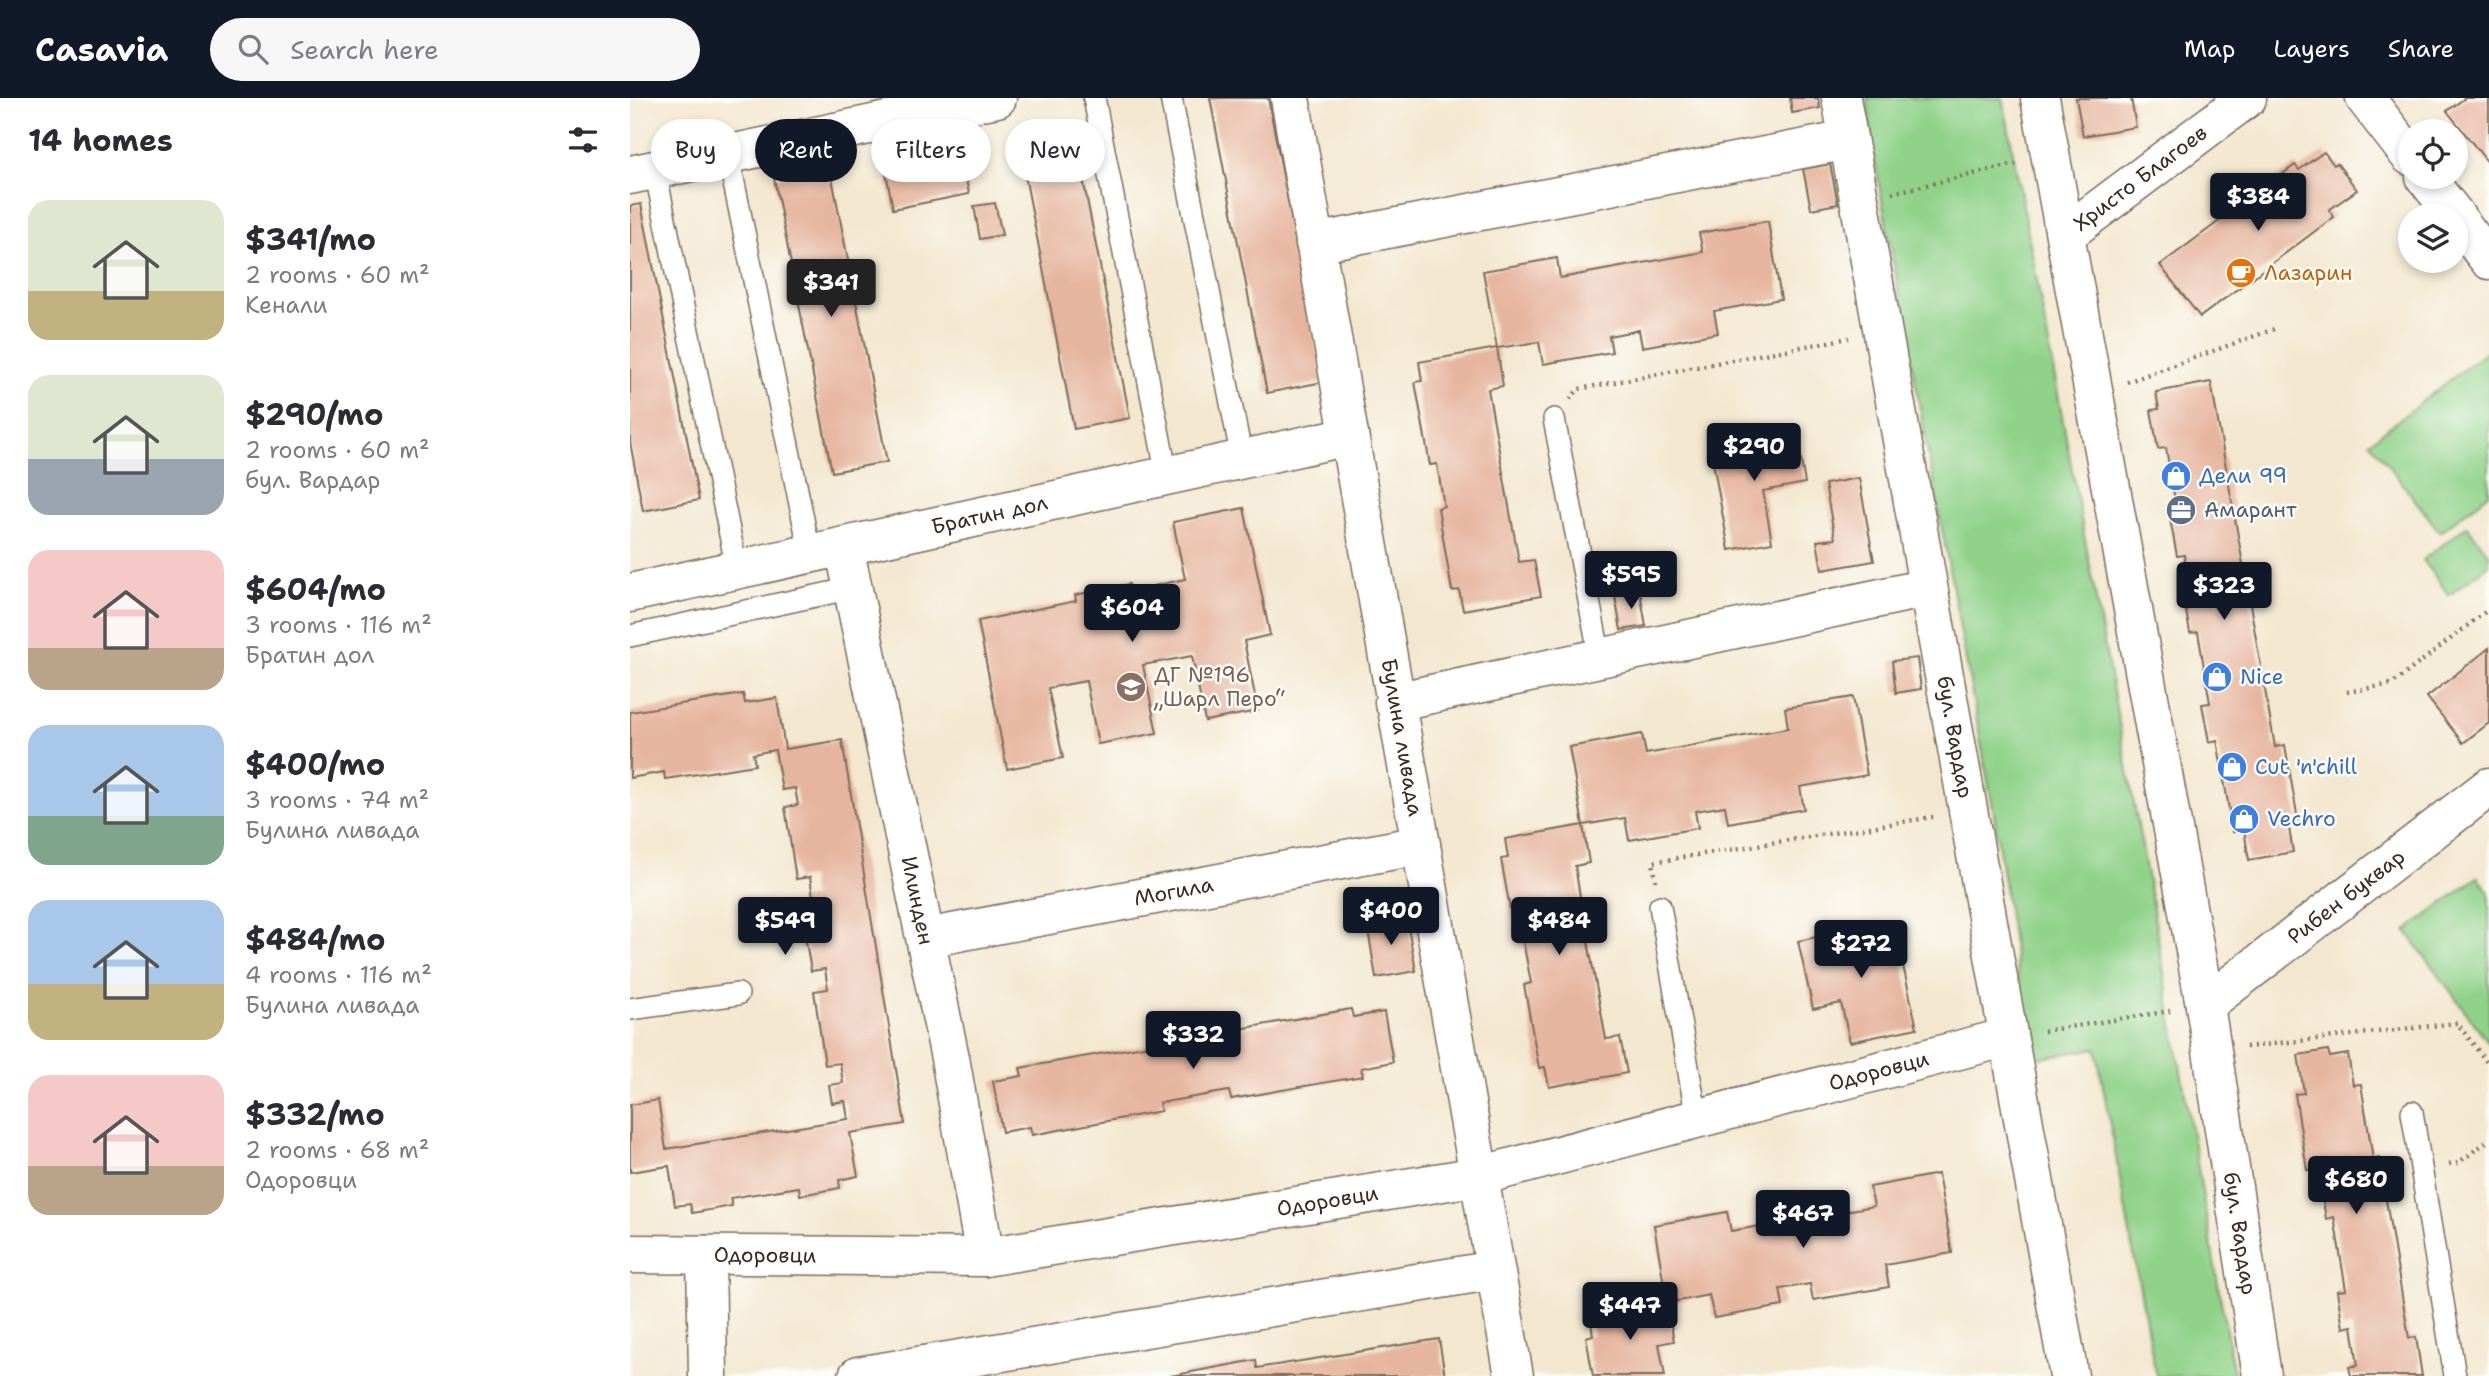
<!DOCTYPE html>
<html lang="en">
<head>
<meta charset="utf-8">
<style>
  :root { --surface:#fff; --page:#f7f7f7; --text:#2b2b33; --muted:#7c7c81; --accent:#111827 }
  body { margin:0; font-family:"Shantell Sans",sans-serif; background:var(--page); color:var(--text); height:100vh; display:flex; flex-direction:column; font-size:26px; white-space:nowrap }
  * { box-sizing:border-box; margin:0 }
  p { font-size:23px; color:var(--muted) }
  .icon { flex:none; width:38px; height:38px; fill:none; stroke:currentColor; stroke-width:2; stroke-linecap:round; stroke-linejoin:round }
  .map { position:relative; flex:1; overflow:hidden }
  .side { display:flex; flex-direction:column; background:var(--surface); width:630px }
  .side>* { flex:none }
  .hud { position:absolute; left:21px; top:21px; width:665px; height:63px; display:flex; gap:14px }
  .controls { position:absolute; left:1768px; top:21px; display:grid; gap:14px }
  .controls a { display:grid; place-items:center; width:70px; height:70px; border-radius:50%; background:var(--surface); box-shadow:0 4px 10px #0003; font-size:35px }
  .price { position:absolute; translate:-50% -60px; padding:0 16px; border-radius:7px; background:var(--accent); color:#fff; font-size:23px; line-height:46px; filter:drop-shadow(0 2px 4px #0008) }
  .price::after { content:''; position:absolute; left:50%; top:42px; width:21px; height:16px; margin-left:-10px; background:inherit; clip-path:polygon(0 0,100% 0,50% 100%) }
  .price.current { background:#222; color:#fff }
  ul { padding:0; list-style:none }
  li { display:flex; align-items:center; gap:21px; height:175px; padding:0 28px }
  li span { display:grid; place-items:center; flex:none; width:196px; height:140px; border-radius:21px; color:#555 }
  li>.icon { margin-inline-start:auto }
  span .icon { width:84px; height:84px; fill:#fffc; stroke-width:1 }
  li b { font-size:30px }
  h2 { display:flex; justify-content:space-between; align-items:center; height:84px; padding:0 28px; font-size:30px }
  .tag { padding:0 24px; border-radius:32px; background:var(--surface); box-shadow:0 4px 10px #0003; font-size:24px; line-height:63px }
  .tag.current { background:var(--accent); color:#fff }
  header { display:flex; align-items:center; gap:42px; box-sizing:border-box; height:98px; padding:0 35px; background:var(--accent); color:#fff }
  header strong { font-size:33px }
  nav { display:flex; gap:38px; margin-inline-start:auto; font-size:24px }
  .search { width:490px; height:63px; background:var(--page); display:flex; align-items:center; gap:18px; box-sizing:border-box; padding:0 24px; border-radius:38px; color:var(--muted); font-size:26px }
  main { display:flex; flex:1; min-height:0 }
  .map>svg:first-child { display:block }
</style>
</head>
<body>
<header>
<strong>Casavia</strong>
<div class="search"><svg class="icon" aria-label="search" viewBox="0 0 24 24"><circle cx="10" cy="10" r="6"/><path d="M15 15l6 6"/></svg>Search here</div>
<nav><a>Map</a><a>Layers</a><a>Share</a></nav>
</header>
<main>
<section class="side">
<h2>14 homes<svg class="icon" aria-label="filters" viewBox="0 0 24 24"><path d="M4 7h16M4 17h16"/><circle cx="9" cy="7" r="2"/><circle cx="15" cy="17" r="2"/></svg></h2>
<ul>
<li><span style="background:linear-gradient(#dfe7d0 65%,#c2b280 0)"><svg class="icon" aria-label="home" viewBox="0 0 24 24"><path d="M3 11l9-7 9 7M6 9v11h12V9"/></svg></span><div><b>$341/mo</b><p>2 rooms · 60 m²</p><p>Кенали</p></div></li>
<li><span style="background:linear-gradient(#dfe7d0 60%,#9aa5b1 0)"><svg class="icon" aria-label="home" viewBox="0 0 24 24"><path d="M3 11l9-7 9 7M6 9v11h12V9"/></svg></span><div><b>$290/mo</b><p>2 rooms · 60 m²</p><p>бул. Вардар</p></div></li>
<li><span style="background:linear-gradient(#f6c9c9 70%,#b9a48a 0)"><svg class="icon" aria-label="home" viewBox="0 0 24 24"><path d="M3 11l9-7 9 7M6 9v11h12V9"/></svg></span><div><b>$604/mo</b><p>3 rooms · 116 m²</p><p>Братин дол</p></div></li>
<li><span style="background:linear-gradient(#a9c7e8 65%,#7fa58c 0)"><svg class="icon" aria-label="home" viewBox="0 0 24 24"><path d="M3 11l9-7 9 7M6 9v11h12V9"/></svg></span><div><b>$400/mo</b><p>3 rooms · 74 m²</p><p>Булина ливада</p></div></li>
<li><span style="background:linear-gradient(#a9c7e8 60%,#c2b280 0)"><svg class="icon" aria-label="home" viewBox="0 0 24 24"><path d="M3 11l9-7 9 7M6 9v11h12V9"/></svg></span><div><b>$484/mo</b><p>4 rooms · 116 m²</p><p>Булина ливада</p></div></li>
<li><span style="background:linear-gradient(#f6c9c9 65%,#b9a48a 0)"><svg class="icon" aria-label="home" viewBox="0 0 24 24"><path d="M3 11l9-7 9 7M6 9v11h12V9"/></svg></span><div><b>$332/mo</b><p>2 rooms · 68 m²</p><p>Одоровци</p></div></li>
</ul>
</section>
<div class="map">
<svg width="1859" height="1278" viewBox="0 0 1859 1278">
  <rect width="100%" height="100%" fill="#fdfcf7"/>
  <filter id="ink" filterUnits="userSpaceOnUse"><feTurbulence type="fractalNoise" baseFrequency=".0143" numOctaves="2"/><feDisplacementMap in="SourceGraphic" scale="14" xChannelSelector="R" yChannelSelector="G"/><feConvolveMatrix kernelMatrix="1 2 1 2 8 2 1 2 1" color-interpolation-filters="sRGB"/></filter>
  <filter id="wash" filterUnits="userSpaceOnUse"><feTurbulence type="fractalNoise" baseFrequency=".00686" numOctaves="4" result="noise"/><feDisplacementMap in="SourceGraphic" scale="28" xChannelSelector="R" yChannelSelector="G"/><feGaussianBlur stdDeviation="1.57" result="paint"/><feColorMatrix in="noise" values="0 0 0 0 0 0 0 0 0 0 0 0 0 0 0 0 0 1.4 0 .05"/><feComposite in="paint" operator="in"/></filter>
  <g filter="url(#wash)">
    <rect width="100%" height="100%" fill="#f3e7cf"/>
    <g fill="#8fd189" stroke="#657e54" stroke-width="2">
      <polygon points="1237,0 1373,0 1514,760 1604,1278 1526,1278 1466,950 1400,962 1364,716 1244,58"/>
      <polygon points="1859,252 1859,396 1810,434 1740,344"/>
      <polygon points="1837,428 1859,456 1859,467 1819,497 1793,462"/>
      <polygon points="1848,779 1859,794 1859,945 1776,833"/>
    </g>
    <g id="blocks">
      <g fill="#e6b59f">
        <polygon points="580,0 638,0 693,284 637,295"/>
        <polygon points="1160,0 1188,0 1190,10 1162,15"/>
        <polygon points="1446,0 1501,0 1506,29 1453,38"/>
        <polygon points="1835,0 1859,0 1859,66 1817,13"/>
        <polygon points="442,25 500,320 444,331 387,36"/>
        <polygon points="330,49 339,96 263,111 254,64"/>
        <polygon points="1694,54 1704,67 1707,65 1727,92 1699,112 1704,119 1570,219 1530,167 1665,67 1669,72"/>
        <polygon points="1200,66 1208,106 1181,111 1173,71"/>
        <polygon points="200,69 257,364 202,374 144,80"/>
        <polygon points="365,105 372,137 350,141 344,108"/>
        <polygon points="11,106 69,402 13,413 0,344 0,108"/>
        <polygon points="1138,123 1151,201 1084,213 1088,235 1012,249 1009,232 979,238 982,254 913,266 909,244 867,250 873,288 858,291 889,464 904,462 911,498 833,512 829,492 822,493 808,410 814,408 807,366 800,367 785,284 792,283 789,264 867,250 853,173 927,160 930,180 1073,154 1069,135"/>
        <polygon points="1581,284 1645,649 1655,647 1668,722 1658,724 1663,754 1619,762 1614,732 1603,734 1587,642 1579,644 1572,606 1580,605 1568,534 1560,535 1553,497 1561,496 1554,457 1547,458 1540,421 1548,420 1536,350 1528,351 1521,312 1529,311 1526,294"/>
        <polygon points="1166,333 1175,385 1133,393 1142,444 1099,452 1080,348"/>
        <polygon points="1229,380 1244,463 1192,472 1187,443 1205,441 1195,386"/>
        <polygon points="614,410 640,537 614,543 628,613 575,623 562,558 513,567 527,635 468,646 456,583 418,590 433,660 377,671 348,523 446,503 445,497 499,486 501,493 555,481 543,424"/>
        <polygon points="1010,494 1016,528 991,532 985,498"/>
        <polygon points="1859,550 1859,625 1833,645 1797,599"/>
        <polygon points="1287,560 1291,591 1266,595 1262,563"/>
        <polygon points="113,596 115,605 147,600 155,651 212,642 275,1026 220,1035 228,1078 209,1082 210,1090 170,1097 169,1089 100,1100 102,1108 62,1115 60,1106 45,1108 39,1068 0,1074 0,1007 28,1002 36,1051 218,1021 215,1003 202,1005 199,987 213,985 210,965 195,967 184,893 198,891 195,871 181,873 169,801 183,799 180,779 166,781 155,709 168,707 165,690 152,692 145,652 123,656 125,667 35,681 34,674 0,680 0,614"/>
        <polygon points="1223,599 1237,677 1170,689 1174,711 1098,725 1095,708 1065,713 1068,730 999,742 995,720 953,727 939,649 1012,636 1016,656 1158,630 1155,610"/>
        <polygon points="953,727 959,765 945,768 952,811 976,941 990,939 997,975 919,989 915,969 909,970 894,887 901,885 893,843 886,844 871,761 878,760 875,741"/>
        <polygon points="776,818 786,873 746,880 737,825"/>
        <polygon points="1263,823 1287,930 1220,944 1211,905 1183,911 1168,843"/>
        <polygon points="721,911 723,919 754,914 763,964 731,970 733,978 601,1001 599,993 529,1005 531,1013 402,1037 400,1029 372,1034 363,983 392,978 390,970"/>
        <polygon points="1698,952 1700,959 1718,956 1723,987 1731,986 1743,1061 1749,1060 1779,1240 1786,1239 1792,1278 1721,1278 1719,1269 1728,1267 1722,1228 1713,1230 1707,1193 1716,1192 1704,1119 1696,1121 1690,1085 1698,1084 1696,1069 1677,1072 1665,996 1674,995 1668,957"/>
        <polygon points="1308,1076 1322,1155 1255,1167 1259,1189 1183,1202 1180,1186 1150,1191 1153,1208 1084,1220 1079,1197 1037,1205 1024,1127 1097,1114 1101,1133 1244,1108 1240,1089"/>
        <polygon points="1037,1205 1044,1243 1029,1246 1035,1278 963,1278 956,1239 963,1237 960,1219"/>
        <polygon points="809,1241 815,1278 540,1278 626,1262 627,1270"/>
      </g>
    </g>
  </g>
  <g filter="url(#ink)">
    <use href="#blocks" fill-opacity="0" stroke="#7b6c5c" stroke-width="2"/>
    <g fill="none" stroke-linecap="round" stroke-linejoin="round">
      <g stroke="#7b6c5c" stroke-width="24">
        <g id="service">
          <polyline points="464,0 537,378"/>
          <polyline points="541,0 612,361"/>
          <polyline points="98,56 180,455"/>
          <polyline points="25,72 107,471"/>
          <polyline points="924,321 970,560"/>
          <polyline points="0,538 223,490"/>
          <polyline points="1030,808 1067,1021"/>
          <polyline points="0,911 108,896"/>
          <polyline points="1782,1014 1825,1278"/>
        </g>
      </g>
      <g stroke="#7b6c5c" stroke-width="41">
        <g id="minor">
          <path id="s1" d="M660,0L884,1278"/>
          <polyline points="1735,0 1780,58"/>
          <polyline points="0,77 367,0"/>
          <polyline points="1795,79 1825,117"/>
          <polyline points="1825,118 1859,162"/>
          <path id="s2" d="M1436,136L1617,0"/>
          <polyline points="685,145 1218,42"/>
          <path id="s3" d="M214,448L320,960L355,1159"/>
          <path id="s4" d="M0,495L719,338"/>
          <polyline points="764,604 1297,490"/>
          <path id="s5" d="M296,840L791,747"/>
          <path id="s6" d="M1575,907L1859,689"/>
          <path id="s7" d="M0,1156L355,1159L849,1078L1378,939"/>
          <polyline points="76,1157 78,1278"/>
          <polyline points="228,1278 865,1172"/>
        </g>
      </g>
      <g stroke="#7b6c5c" stroke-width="41">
        <g id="tertiary">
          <path id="s8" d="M1211,0L1439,1278"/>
          <path id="s9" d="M1410,0L1575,907L1632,1278"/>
        </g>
      </g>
      <g stroke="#7b6c5c" stroke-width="4.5" stroke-dasharray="2 5" stroke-linecap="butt">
        <polyline points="1262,95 1386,66"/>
        <polyline points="1497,284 1647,230"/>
        <polyline points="940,301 949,291 1219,240"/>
        <polyline points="1717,594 1762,586 1859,511"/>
        <polyline points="1026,783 1023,764 1303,719"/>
        <polyline points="1414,933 1540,913"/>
        <polyline points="1616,949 1827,925 1859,967"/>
        <polyline points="1819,1066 1828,1065 1859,1042"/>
      </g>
      <use href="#service" stroke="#fff" stroke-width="21"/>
      <use href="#minor" stroke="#fff" stroke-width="38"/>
      <use href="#tertiary" stroke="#fff" stroke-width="38"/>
    </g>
  </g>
  <defs>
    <g id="cafe-disc" transform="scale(1.575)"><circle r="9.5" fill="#e8710a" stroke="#fdfcf7"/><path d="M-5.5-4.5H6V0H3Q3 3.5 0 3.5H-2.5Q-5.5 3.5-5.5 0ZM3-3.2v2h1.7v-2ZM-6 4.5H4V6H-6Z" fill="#fff"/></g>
    <g id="shop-disc" transform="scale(1.575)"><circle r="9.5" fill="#3f7fe0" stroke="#fdfcf7"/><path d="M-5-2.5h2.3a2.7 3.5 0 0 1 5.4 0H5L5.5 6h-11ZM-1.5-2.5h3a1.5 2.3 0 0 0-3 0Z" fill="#fff"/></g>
    <g id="office-disc" transform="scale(1.575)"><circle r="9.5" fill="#5c6f8a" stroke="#fdfcf7"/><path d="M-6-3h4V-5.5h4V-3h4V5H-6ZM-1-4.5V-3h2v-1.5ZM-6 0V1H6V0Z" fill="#fff"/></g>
    <g id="school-disc" transform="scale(1.575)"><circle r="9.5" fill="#8d6e63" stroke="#fdfcf7"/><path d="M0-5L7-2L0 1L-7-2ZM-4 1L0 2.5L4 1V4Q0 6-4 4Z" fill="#fff"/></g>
  </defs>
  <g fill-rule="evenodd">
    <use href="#cafe-disc" x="1611" y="175"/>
    <use href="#shop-disc" x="1546" y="378"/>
    <use href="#office-disc" x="1551" y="412"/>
    <use href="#shop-disc" x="1587" y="579"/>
    <use href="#school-disc" x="501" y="589"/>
    <use href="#shop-disc" x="1602" y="669"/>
    <use href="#shop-disc" x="1614" y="721"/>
  </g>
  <g text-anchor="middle" stroke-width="5" stroke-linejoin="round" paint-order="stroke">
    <g font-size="21" fill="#3b2a1e" stroke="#fdfcf7">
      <text dy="7" stroke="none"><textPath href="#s2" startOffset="93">Христо Благоев</textPath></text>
      <text dy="7" stroke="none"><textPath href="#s4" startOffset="368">Братин дол</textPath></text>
      <text dy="7" stroke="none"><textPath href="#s1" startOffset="649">Булина ливада</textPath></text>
      <text dy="7" stroke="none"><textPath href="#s8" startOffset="649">бул. Вардар</textPath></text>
      <text dy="7" stroke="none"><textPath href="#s5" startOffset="252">Могила</textPath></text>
      <text dy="7" stroke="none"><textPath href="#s6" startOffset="178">Рибен буквар</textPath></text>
      <text dy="7" stroke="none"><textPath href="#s3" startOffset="362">Илинден</textPath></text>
      <text dy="7" stroke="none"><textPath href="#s7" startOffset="1269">Одоровци</textPath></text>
      <text dy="7" stroke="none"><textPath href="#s7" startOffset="702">Одоровци</textPath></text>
      <text dy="7" stroke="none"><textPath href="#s9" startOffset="1153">бул. Вардар</textPath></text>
      <text dy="7" stroke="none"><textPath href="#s7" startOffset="135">Одоровци</textPath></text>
    </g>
    <g font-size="21" fill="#c56008" stroke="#fdfcf7" text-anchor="start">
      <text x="1634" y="182">Лазарин</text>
    </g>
    <g font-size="21" fill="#366cbe" stroke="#fdfcf7" text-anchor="start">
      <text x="1569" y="385">Дели 99</text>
      <text x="1610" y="586">Nice</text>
      <text x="1625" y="676">Cut 'n'chill</text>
      <text x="1637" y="728">Vechro</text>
    </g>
    <g font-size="21" fill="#4e5e75" stroke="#fdfcf7" text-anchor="start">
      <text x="1574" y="419">Амарант</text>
    </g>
    <g font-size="21" fill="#785e54" stroke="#fdfcf7" text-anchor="start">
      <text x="524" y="584">ДГ №196<tspan x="524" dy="24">„Шарл Перо“</tspan></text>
    </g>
  </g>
</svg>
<div class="controls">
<a><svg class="icon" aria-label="locate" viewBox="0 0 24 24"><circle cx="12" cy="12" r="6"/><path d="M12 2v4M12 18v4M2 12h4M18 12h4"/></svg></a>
<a><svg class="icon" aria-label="layers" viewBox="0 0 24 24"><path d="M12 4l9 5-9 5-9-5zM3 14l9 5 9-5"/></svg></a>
</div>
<b class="price" style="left:1628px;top:135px">$384</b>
<b class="price current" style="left:201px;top:221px">$341</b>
<b class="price" style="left:1124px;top:385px">$290</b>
<b class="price" style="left:1001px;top:513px">$595</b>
<b class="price" style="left:1594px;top:524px">$323</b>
<b class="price" style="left:502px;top:546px">$604</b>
<b class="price" style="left:761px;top:849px">$400</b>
<b class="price" style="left:155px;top:859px">$549</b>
<b class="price" style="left:929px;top:859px">$484</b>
<b class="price" style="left:1231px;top:882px">$272</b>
<b class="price" style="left:563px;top:973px">$332</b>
<b class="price" style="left:1726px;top:1118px">$680</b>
<b class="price" style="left:1173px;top:1152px">$467</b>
<b class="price" style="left:1000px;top:1244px">$447</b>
<div class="hud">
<a class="tag">Buy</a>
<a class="tag current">Rent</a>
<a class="tag">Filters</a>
<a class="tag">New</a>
</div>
</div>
</main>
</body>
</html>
